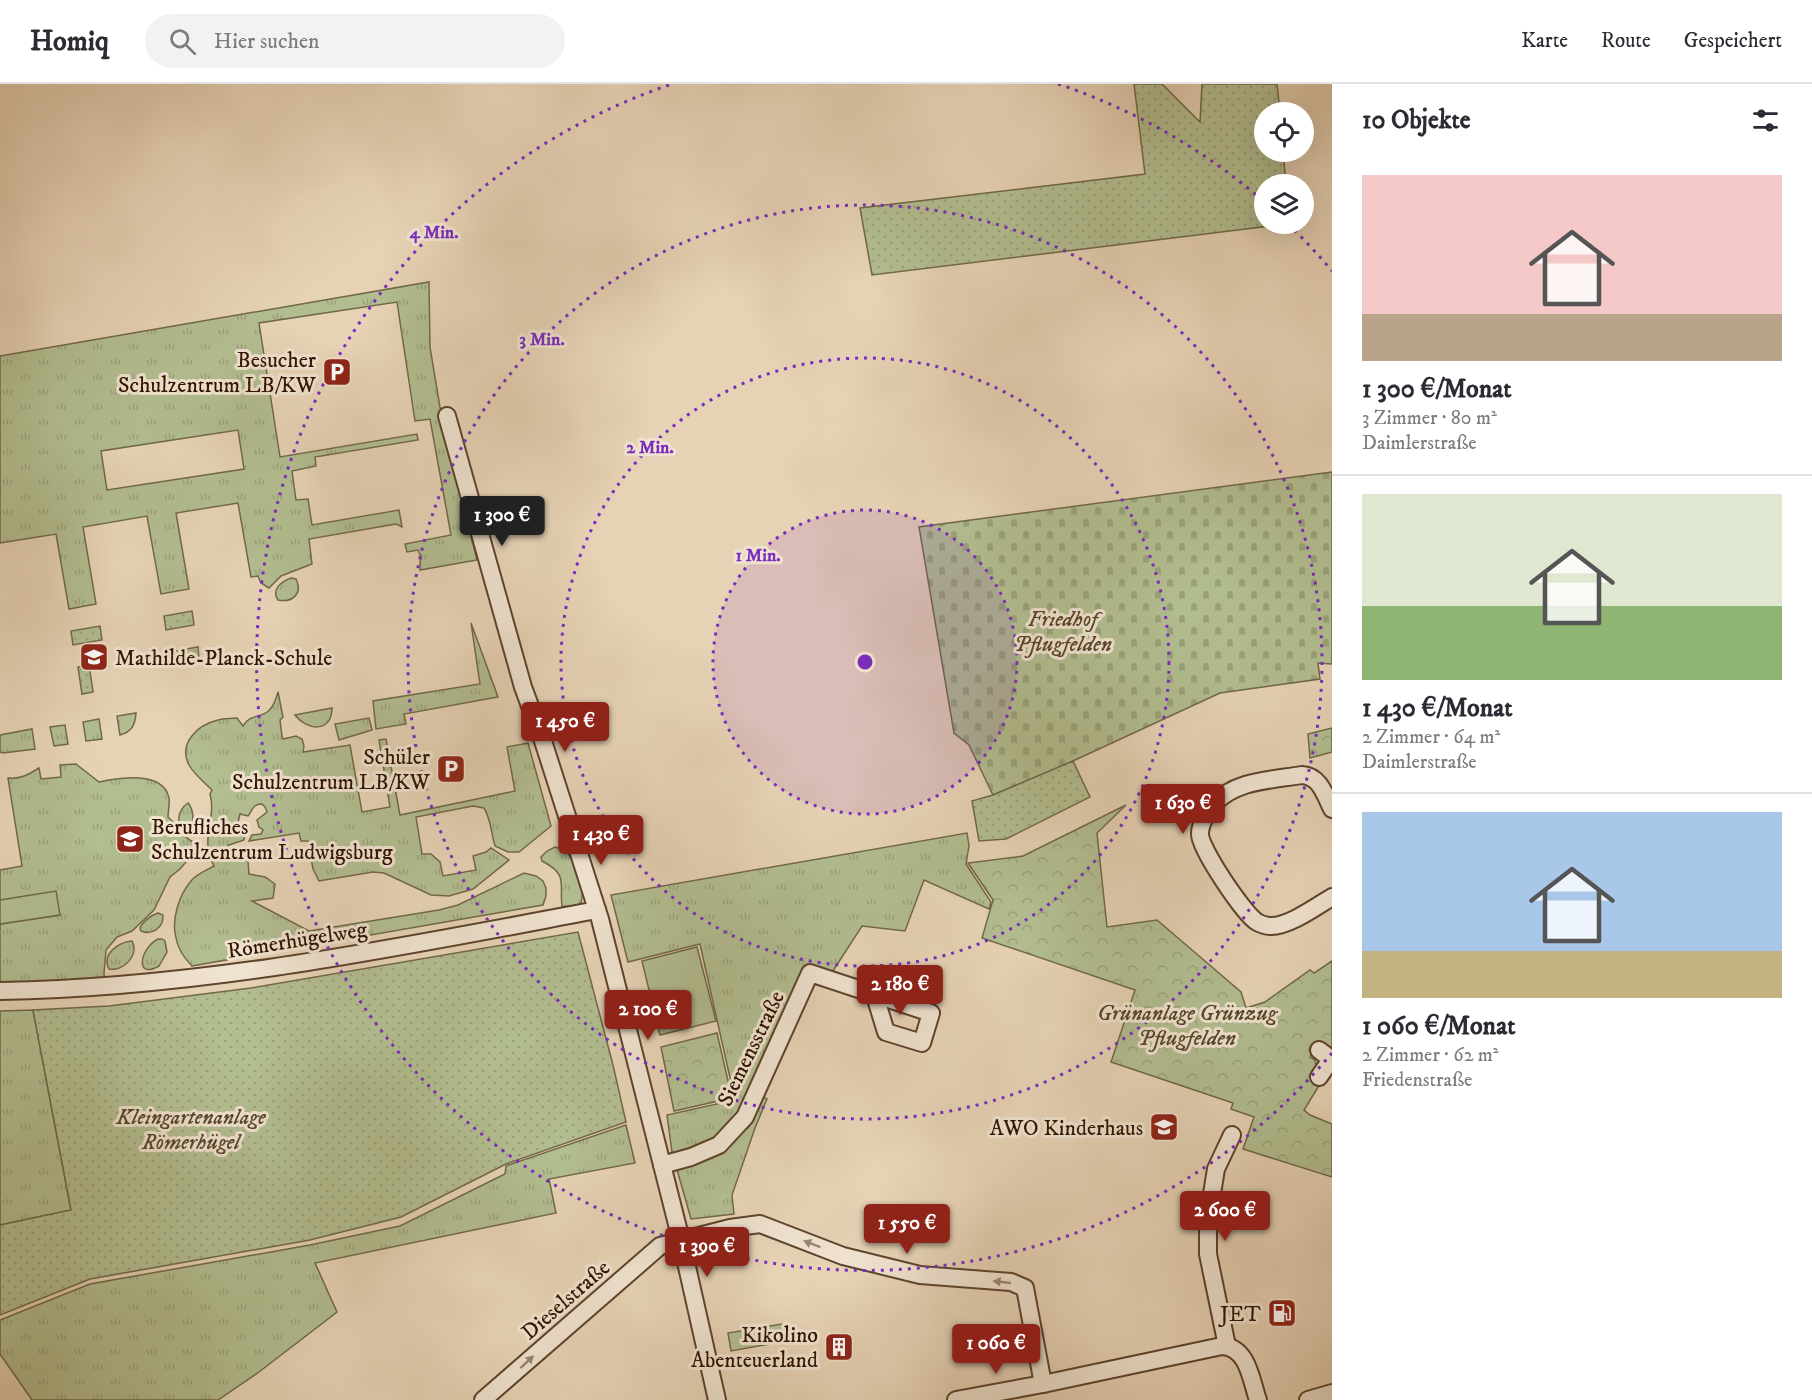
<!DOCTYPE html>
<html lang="de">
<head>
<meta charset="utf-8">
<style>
  :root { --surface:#fff; --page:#f2f2f3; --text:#2b2b33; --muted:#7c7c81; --line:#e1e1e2; --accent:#8f2418 }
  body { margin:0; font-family:"IM FELL DW Pica",serif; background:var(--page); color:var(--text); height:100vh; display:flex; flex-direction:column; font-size:22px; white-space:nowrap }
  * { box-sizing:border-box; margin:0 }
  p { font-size:20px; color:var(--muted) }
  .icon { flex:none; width:33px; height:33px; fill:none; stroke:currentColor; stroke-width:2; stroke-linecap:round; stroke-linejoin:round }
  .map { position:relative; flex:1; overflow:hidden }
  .details { display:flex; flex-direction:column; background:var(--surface); width:480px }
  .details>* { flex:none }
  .controls { position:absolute; left:1254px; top:18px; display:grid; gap:12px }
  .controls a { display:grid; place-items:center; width:60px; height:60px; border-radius:50%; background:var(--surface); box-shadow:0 6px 24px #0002; font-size:30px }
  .price { position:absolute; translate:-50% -51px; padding:0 14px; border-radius:6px; background:var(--accent); color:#fff; font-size:20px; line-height:39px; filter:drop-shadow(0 2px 3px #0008) }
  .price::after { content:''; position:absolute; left:50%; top:36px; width:18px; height:14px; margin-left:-9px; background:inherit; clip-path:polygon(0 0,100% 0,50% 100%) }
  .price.current { background:#222; color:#fff }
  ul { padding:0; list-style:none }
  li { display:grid; align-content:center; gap:12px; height:318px; padding:0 30px }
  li+li { border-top:2px solid var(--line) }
  li span { display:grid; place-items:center; height:186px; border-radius:0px; color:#555 }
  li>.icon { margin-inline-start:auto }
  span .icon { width:108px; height:108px; fill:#fffc; stroke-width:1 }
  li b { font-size:26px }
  h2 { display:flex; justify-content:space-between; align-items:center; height:72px; padding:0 30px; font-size:26px }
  header { display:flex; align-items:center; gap:36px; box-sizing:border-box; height:84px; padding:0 30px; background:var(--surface); border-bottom:2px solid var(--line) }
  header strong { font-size:28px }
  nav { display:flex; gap:33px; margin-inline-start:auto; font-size:21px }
  .search { width:420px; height:54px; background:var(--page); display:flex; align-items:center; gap:15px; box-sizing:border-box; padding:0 21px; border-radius:33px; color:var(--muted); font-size:22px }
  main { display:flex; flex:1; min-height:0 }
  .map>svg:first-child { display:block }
</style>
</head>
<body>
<header>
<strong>Homiq</strong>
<div class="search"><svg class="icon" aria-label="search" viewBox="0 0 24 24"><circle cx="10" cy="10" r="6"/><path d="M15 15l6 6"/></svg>Hier suchen</div>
<nav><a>Karte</a><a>Route</a><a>Gespeichert</a></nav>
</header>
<main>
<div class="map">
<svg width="1332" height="1316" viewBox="0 0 1332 1316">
  <defs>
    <pattern id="grass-tufts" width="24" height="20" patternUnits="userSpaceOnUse" patternTransform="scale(1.5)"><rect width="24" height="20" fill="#b2bd90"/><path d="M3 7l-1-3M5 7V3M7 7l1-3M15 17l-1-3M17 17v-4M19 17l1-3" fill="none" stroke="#99a27a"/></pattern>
    <pattern id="cemetery-stones" width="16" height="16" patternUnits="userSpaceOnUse" patternTransform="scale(1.5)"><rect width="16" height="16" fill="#b2bd90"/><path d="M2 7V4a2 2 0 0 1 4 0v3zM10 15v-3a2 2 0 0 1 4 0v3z" fill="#99a27a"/></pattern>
    <pattern id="park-crowns" width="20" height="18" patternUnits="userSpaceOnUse" patternTransform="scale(1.5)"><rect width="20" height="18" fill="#b2bd90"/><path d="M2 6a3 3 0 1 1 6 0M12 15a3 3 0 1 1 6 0" fill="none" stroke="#99a27a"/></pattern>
    <pattern id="garden-dots" width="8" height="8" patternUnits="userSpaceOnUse" patternTransform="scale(1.5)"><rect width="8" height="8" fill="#b2bd90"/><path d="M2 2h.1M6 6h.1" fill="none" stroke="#99a27a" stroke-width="1.8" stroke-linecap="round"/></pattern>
  </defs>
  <rect width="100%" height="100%" fill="#e6d2b5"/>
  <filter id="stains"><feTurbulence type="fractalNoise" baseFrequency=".00333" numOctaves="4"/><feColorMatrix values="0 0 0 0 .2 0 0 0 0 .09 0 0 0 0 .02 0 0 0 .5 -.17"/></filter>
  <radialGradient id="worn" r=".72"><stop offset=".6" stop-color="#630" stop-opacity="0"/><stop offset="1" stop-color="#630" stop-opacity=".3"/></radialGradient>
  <g fill="url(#grass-tufts)" stroke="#716848" stroke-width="1.5" fill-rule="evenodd">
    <path d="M429,198L430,263L441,329L477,476L420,486V478L421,473L418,466L407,468L405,460L451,451L430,335L415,337L397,218L259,239L280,373L417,350L418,356L315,373L316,382L292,387L296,416L308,415L312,441L399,426L402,443L396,440L309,455L312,480L281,492L269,504L261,499L258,492L251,493L238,419L176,429L189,505L161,510L147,432L83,443L96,520L69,525L56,450L0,459V272ZM238,346L244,385L107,406L101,367Z"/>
    <path d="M291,494L296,495C303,509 293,519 278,516C271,505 281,498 291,494Z"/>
    <polygon points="471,539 498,613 404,630 406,640 376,645 373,617 480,600"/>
    <path d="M278,608L283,633L280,636L282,652L283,655L296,652L302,655L304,662L303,668L350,661L362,728L390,723L379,656L386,655L400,731L515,707L507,663L528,659L551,742L519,768H508L495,762C491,749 491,735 484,724L473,722L416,733L422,770H431L440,778L443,792L476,786L473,772L486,768L491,764L509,776L473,805L449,812L431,811L384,789L373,788L319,797L313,785L308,757H301L299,749L249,757L252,751L261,750L263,746L259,743L257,736L267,728L265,723L262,720C253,720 253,725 248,732L240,730L238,738L234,740L238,746L245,749L244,756L229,761L223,766L226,772L232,773L238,771L248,777L249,790L265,793L275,800L273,814L252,817L309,847L439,826L458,821L524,789L536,792L543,797L546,804V812L543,821L192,882C184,874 178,866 176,854C171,836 179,811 191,797C196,790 207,786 214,782C199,754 217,736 210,710L212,706C205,699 194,690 189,681C178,660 197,641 218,636C224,634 231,635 237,634L243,642C254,624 269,642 278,608Z"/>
    <path d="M332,624C332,649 307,647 295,631Z"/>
    <path d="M136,629C135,641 132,648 120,651L117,632Z"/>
    <polygon points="369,634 372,646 339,656 335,640"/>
    <polygon points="99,635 102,655 86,657 83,638"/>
    <polygon points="65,641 68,660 54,662 50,643"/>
    <polygon points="32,645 35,665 3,669 0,668 0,651"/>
    <path d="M76,680L99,698C119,694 163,686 169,714C170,720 168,727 168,733C179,742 179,750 193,758L192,771L180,785L170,793L154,826L132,847L117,853L106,866L104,889L105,902L0,907V840L60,831L0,816V786L22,782L8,694C21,695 28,691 39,684L41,695L61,693L60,681Z"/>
    <path d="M188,719C194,726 194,737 191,746L185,748C175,739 178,726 188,719Z"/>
    <polygon points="967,749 969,762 966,780 991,818 989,825 924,796 905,847 862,842 829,893 810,887 754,1009 767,1015 755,1044 732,1111 734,1130 691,1135 672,1068 667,1031 735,1016 700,860 628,878 611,811"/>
    <path d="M555,763C578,768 585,800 581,820L575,823L562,822C559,799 569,791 542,777L541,773L547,767Z"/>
    <path d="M158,829L163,831C164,843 152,852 141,847L140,844C143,837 152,831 158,829Z"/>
    <path d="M158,855H162L165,857L167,868L159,882C135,896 139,865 158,855Z"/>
    <path d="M132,857C140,871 123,888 109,885C101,870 119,858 132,857Z"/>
    <polygon points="33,926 71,1126 0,1141 0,927"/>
    <polygon points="626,1041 635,1079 549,1095 556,1129 315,1179 337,1228 259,1288 218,1316 32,1316 0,1270 0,1236 90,1200 310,1161 400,1142 505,1090 506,1082"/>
    <polygon points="782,1240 786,1257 731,1267 728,1249"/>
  </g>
  <polygon fill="url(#cemetery-stones)" stroke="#716848" stroke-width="1.5" points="1332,388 1332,580 1318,579 1320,595 1220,609 1073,677 993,711 969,661 954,649 919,443"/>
  <g fill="url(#park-crowns)" stroke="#716848" stroke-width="1.5">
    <polygon points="1332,644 1332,668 1310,674 1308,650"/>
    <polygon points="1126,721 1097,749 1107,843 1157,836 1241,908 1246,924 1265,918 1310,886 1314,889 1332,877 1332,963 1329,966 1318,960 1310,973 1315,976 1320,1000 1304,1026 1310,1031 1332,1040 1332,1093 1243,1065 1254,1033 1231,1025 1233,1019 1111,978 1135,906 982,854 993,816 968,779 1023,772"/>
    <polygon points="717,949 732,1014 674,1027 661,963"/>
  </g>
  <g fill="url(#garden-dots)" stroke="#716848" stroke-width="1.5">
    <polygon points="1134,0 1162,0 1200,38 1202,0 1277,0 1280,28 1264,28 1264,68 1283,68 1286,100 1264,100 1264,140 1287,140 872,191 860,124 1145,90"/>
    <polygon points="192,527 194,541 166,546 164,532"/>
    <polygon points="100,542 102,556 73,561 71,547"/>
    <polygon points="198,563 199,575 172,579 170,568"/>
    <polygon points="89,581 93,608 82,610 78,583"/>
    <polygon points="1073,677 1090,713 1006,755 979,757 972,717 993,711"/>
    <polygon points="578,848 613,981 626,1038 506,1080 401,1133 310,1156 90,1195 0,1231 0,1141 71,1126 33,926 109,922 251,904"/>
  </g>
  <g fill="#b2bd90" stroke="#716848" stroke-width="1.5">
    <polygon points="56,807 60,831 0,840 0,816"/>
    <polygon points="697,863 716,937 660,951 642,877"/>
  </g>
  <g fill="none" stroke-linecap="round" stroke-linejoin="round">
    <g stroke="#5e432d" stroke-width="20">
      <g id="minor">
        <polyline points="447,332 523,603 543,657 600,835 681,1156 717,1316"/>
        <path d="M1332,725C1325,711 1320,692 1302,691C1272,696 1234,696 1213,721C1206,729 1200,741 1200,750C1200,765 1244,830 1257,838C1260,840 1267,842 1270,842C1288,843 1317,822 1332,813"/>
        <path d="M0,907C201,904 400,863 597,826"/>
        <polyline points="1319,966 1331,975"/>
        <polyline points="1319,993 1332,974"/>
        <polyline points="662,1081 691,1073 719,1061 745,1033 810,889 931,929 922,959 886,948 875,912"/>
        <polyline points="1227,1262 1208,1170 1208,1149 1210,1122 1216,1085 1232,1051"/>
        <polyline points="483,1316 660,1162 730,1144 760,1140 843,1172 920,1191 1011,1198 1025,1204 1043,1300"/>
        <path d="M956,1316L1043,1300L1222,1262C1248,1263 1251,1296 1258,1316"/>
        <polyline points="1308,1316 1332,1309"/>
      </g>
    </g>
    <use href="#minor" stroke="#efe2cf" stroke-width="16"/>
  </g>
  <defs><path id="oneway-solid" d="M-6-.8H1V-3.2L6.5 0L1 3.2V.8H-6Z" transform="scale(1.5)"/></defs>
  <g fill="#998572">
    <use href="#oneway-solid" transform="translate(812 1160) rotate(-159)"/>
    <use href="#oneway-solid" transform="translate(1002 1198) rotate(-174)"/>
    <use href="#oneway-solid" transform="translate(527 1278) rotate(-43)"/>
  </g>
  <circle cx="865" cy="578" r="152" fill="#7b2cbf" fill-opacity=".12"/>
  <g fill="none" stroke="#7b2cbf" stroke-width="3" stroke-dasharray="3 6">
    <circle cx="865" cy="578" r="152"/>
    <circle cx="865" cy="578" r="304"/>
    <circle cx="865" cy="578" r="457"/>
    <path d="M1332 969A609 609 0 1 1 672 0M1058 0A609 609 0 0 1 1261 115M1288 140A609 609 0 0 1 1332 187"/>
  </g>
  <defs>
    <g id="parking-square" transform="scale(1.5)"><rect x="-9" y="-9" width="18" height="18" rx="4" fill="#8f2418" stroke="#efe2cf"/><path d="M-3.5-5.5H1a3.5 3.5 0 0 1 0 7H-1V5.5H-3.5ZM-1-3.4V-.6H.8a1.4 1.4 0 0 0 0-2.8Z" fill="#fff"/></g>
    <g id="school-square" transform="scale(1.5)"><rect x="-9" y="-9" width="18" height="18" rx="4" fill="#8f2418" stroke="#efe2cf"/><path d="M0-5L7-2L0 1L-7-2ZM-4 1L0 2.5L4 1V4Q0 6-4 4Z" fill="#fff"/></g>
    <g id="fuel-square" transform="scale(1.5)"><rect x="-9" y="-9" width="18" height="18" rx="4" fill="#8f2418" stroke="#efe2cf"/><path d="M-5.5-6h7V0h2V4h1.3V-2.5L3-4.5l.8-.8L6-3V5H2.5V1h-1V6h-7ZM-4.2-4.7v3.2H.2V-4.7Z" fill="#fff"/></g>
    <g id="building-square" transform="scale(1.5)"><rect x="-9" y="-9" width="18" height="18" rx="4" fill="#8f2418" stroke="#efe2cf"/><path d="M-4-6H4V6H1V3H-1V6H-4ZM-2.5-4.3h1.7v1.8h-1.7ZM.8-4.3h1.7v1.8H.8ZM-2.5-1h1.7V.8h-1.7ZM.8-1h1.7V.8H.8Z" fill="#fff"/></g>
  </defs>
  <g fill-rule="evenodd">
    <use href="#parking-square" x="337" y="288"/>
    <use href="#school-square" x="94" y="573"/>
    <use href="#parking-square" x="451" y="685"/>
    <use href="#school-square" x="130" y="755"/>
    <use href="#school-square" x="1164" y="1043"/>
    <use href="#fuel-square" x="1282" y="1229"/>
    <use href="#building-square" x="839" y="1263"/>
  </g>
  <g text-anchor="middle" stroke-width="6" stroke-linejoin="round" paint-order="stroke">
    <g font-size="22" fill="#301300" stroke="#efe2cf" text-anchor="end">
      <text x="316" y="283">Besucher<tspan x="316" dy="25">Schulzentrum LB/KW</tspan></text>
      <text x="115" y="581" text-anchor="start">Mathilde-Planck-Schule</text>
      <text x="430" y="680">Schüler<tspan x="430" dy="25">Schulzentrum LB/KW</tspan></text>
      <text x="151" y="750" text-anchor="start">Berufliches<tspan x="151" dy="25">Schulzentrum Ludwigsburg</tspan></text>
      <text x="1143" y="1051">AWO Kinderhaus</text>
      <text x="1261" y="1237">JET</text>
      <text x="818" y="1258">Kikolino<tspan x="818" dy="25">Abenteuerland</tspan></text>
    </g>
    <g font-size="22" font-style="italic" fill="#57462b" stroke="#efe2cf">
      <text x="1063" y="542">Friedhof<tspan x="1063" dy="25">Pflugfelden</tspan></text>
      <text x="1187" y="936">Grünanlage Grünzug<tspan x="1187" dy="25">Pflugfelden</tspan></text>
      <text x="191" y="1040">Kleingartenanlage<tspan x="191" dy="25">Römerhügel</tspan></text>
    </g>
    <g font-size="22" fill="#301300" stroke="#efe2cf">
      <text transform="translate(297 855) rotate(-9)" y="8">Römerhügelweg</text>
      <text transform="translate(750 964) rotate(-64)" y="8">Siemensstraße</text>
      <text transform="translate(565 1215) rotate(-41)" y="8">Dieselstraße</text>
    </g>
  </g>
  <circle cx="865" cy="578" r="9" fill="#7b2cbf" stroke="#efe2cf" stroke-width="3"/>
  <g font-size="18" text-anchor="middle" font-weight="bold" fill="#7b2cbf" stroke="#efe2cf" stroke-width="6" stroke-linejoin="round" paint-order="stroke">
    <text x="434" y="154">4 Min.</text>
    <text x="542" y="261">3 Min.</text>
    <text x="650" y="369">2 Min.</text>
    <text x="758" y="477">1 Min.</text>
  </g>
  <rect width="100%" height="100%" filter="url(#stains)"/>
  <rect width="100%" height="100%" fill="url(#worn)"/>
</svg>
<div class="controls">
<a><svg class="icon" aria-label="locate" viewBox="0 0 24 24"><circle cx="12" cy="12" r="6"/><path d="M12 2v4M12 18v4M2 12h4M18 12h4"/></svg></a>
<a><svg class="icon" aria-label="layers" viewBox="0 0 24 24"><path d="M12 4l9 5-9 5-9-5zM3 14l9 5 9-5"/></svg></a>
</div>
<b class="price current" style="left:502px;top:463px">1 300 €</b>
<b class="price" style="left:565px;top:669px">1 450 €</b>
<b class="price" style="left:1183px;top:751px">1 630 €</b>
<b class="price" style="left:601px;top:782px">1 430 €</b>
<b class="price" style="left:900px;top:932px">2 180 €</b>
<b class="price" style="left:648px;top:957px">2 100 €</b>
<b class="price" style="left:1225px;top:1158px">2 600 €</b>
<b class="price" style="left:907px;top:1171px">1 550 €</b>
<b class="price" style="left:707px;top:1194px">1 390 €</b>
<b class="price" style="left:996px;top:1291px">1 060 €</b>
</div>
<section class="details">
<h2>10 Objekte<svg class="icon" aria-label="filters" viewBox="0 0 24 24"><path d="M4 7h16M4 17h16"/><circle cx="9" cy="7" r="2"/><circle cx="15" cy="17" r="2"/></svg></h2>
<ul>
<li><span style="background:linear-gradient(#f6c9c9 75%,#b9a48a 0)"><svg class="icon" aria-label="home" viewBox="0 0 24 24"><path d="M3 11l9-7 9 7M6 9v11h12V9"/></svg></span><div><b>1 300 €/Monat</b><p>3 Zimmer · 80 m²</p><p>Daimlerstraße</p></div></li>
<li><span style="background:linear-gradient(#dfe7d0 60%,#8fb573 0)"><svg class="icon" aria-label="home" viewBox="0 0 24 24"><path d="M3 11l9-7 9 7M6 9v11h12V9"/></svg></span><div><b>1 430 €/Monat</b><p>2 Zimmer · 64 m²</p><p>Daimlerstraße</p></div></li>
<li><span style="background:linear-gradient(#a9c7e8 75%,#c2b280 0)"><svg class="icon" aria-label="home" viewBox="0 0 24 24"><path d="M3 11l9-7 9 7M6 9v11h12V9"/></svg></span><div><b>1 060 €/Monat</b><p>2 Zimmer · 62 m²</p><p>Friedenstraße</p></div></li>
</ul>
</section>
</main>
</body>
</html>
